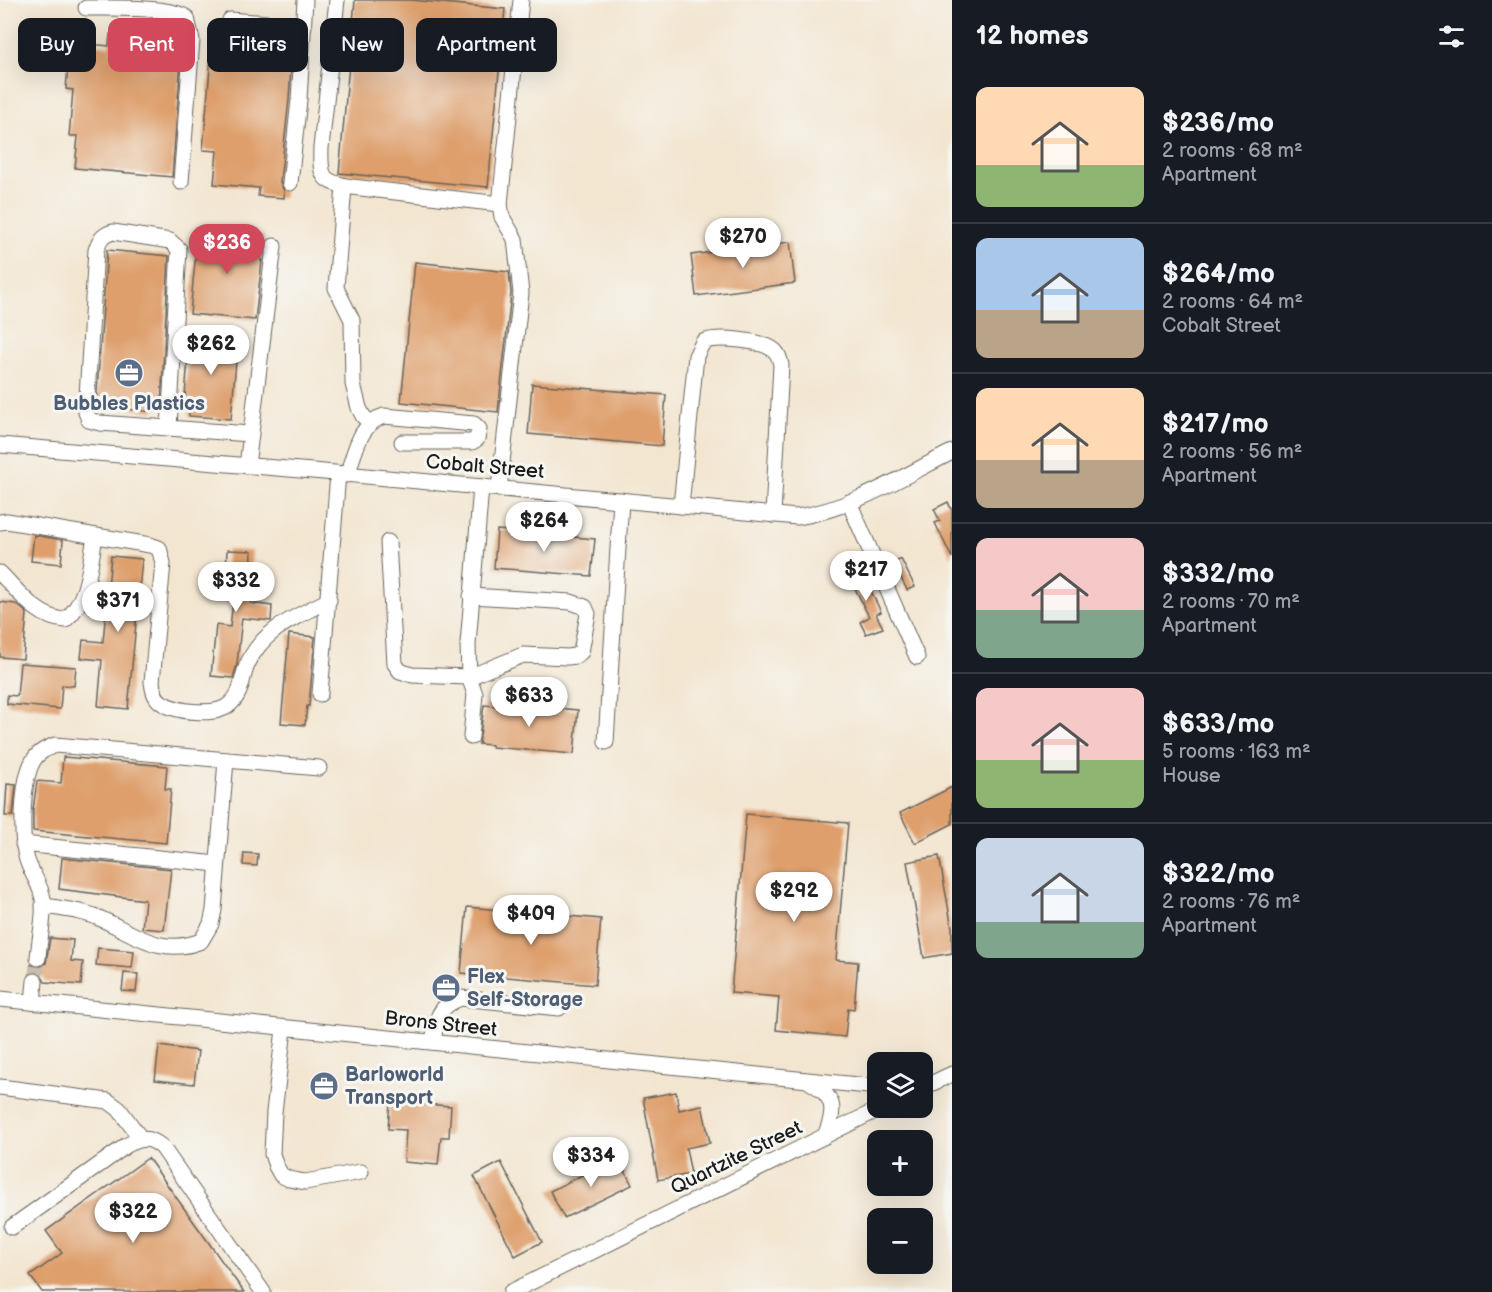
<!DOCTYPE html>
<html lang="en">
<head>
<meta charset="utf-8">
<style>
  :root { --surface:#171b24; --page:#20242c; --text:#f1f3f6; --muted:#9ea1a6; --line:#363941; --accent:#d1495b }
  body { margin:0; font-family:"Balsamiq Sans",sans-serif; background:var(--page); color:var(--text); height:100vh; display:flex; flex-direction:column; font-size:22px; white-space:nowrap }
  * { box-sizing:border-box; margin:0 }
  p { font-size:20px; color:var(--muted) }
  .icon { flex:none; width:33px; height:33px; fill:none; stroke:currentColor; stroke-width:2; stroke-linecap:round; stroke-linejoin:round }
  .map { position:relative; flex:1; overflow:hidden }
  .side { display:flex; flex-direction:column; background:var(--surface); width:540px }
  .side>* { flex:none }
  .top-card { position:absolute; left:18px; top:18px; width:570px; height:54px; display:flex; gap:12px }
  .tools { position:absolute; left:867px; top:1052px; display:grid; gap:12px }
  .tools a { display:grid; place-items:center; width:66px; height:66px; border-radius:12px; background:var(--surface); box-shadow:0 6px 24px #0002; font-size:30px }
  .price { position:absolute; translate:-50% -51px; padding:0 14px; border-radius:21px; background:#fff; color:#222; font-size:20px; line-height:39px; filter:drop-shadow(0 2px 3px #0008) }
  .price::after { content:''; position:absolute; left:50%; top:36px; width:18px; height:14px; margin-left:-9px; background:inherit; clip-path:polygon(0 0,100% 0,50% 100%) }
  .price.selected { background:var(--accent); color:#fff }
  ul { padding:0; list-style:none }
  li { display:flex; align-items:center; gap:18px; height:150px; padding:0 24px }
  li+li { border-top:2px solid var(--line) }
  li span { display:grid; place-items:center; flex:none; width:168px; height:120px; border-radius:12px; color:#555 }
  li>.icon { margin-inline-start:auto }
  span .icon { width:72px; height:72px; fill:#fffc; stroke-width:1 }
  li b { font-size:26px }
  h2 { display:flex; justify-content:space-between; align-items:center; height:72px; padding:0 24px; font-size:26px }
  .tag { padding:0 21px; border-radius:12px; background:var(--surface); box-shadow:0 6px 24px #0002; font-size:21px; line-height:54px }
  .tag.selected { background:var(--accent); color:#fff }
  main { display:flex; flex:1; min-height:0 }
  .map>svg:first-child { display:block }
</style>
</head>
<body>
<main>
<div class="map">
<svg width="952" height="1292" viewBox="0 0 952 1292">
  <rect width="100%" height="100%" fill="#f6f6f2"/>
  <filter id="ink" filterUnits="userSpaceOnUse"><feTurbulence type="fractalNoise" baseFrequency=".0167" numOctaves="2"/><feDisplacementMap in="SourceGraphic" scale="12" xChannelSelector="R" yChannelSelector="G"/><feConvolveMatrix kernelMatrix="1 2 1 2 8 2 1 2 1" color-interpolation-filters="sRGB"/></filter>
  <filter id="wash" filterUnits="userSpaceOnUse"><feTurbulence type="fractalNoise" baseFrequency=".008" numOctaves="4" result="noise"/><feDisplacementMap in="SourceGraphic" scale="24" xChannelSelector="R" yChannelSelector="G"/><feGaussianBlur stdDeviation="1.35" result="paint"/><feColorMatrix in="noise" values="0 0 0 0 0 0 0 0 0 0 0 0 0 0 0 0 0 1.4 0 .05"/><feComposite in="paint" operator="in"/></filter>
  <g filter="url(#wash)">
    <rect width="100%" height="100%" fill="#f3e6d1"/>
    <g id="blocks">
      <g fill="#de9f6c">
        <polygon points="355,0 411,0 505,9 488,187 339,173"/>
        <polygon points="213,32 293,39 289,99 280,182 284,191 284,198 258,196 259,188 214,184 217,151 203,150"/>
        <polygon points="110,34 123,35 122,42 182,48 172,177 75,168 78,136 69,136 73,90 66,89 70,42 109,46"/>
        <polygon points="198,230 263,236 261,261 262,261 255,320 190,314"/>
        <polygon points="790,242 795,283 696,296 691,255"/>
        <polygon points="107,250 169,256 161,405 155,404 154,412 96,406"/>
        <polygon points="415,262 509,272 511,293 498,412 401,402"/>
        <polygon points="190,334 238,338 231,419 189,416 189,408 184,408"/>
        <polygon points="532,384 666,395 662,446 528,434"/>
        <polygon points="948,502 952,511 952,558 935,523 940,521 934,509"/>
        <polygon points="497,530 595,539 591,576 494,568"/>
        <polygon points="34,535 63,540 61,564 31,561"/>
        <polygon points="227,550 252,551 250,603 272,606 271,621 242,618 237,664 233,678 211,676 216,625 230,627 234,592 225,592"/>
        <polygon points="111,556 142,559 128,709 98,706 102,660 81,658 83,640 103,642"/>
        <polygon points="901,559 915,587 907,590 894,563"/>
        <polygon points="860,568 881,612 876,614 883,628 866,634 860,622 869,617 848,574"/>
        <polygon points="0,602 16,604 27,613 23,659 0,657"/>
        <polygon points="289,634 315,637 309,706 307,706 305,725 281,723"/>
        <polygon points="20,663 76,667 74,686 62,685 60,709 7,704 7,695 17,696"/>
        <polygon points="496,703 578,710 574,754 492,747 492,745 479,744 484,705 496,706"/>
        <polygon points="63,757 167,766 165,789 171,789 166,843 33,831 33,810 37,781 61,783"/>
        <polygon points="7,784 16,785 13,816 5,816"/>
        <polygon points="952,787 952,824 915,843 900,813"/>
        <polygon points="746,814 848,823 836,960 858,962 854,1009 848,1008 845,1037 776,1030 779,997 731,993"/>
        <polygon points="244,853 258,854 257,866 243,865"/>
        <polygon points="939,856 952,928 952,953 924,958 907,862"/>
        <polygon points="62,858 171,869 164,930 142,928 145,900 59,889"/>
        <polygon points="467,907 601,919 595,985 461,973"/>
        <polygon points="50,938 73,940 71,961 83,962 81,985 45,982 40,973 31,972 31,965 38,968 46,963"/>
        <polygon points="98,948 134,951 132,968 96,965"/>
        <polygon points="124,973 138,974 136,992 122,991"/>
        <polygon points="159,1046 198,1051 194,1084 155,1080"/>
        <polygon points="676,1092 679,1110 702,1105 710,1143 686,1148 691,1174 658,1180 643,1098"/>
        <polygon points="390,1102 451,1106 449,1137 441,1137 438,1165 404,1162 406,1130 388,1129"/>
        <polygon points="618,1157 632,1185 564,1218 550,1191"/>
        <polygon points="148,1158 244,1292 42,1292 30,1276 62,1253 46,1231"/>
        <polygon points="501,1162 542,1242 515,1256 474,1176"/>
      </g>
    </g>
  </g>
  <g filter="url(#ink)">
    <use href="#blocks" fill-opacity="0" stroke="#67635b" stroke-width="1.5"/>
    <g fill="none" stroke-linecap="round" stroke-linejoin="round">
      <polyline stroke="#c8bead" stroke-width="15" stroke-dasharray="15 8" stroke-linecap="butt" points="35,981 38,958"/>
      <g stroke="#67635b" stroke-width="17">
        <g id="minor">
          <path d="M337,0L321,148C320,178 322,182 352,187L500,204"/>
          <path d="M86,8C106,8 174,6 187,18L192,40L181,182"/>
          <polyline points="230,20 304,26"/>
          <polyline points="290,183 299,100 305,0"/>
          <polyline points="344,186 336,288 352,320 353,384 359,408 363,416 370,423"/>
          <path d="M169,428L179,249L170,241L113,232C102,235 100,240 96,250L86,412L89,420L100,423L250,434"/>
          <path d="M0,445L324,472L797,517C852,509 903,476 952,452"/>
          <polyline points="247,466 274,246"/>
          <path d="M347,475C355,453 359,423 384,416L474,424L479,429L477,439L472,442H402"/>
          <polyline points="499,489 521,293 515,239 502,217 500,204 521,0"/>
          <polyline points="849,502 917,657"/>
          <path d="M681,506L696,356L703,342C718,336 763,340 775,351C779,355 780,359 781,365L773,515"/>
          <path d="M0,522L7,521L150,545L159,548L163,563L152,682C153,689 154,697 161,702C175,712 217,717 230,704C243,693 241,677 248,663C263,629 298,616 329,600"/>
          <polyline points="388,542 395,664 400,671 412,675 469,677 523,655 568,657 575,656 581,652 588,614 585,607 571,602 471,596"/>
          <path d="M0,573C18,591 38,619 65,620C89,601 90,563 95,536"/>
          <polyline points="320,694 338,474"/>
          <polyline points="471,737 475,694 469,677 468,644 481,487"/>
          <polyline points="606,742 621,500"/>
          <polyline points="23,844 217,864"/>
          <path d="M43,906C60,908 77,910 94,916C131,930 158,958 201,941L211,924L214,910L226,760"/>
          <path d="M38,958C39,940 45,917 43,899C41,885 31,873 27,860C20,838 22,780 33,761C38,752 46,749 55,745L319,768"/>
          <path d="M0,999C292,1030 585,1058 878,1087"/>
          <polyline points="33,1002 35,981"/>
          <polyline points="284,1029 274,1112 272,1154 276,1166 281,1175 289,1179 305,1182 361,1172"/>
          <path d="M433,1042C436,1020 438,1005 461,998L559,1008"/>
          <path d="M810,1082C836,1097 836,1110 825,1136"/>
          <polyline points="0,1087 108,1101 119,1109 141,1139"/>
          <polyline points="922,1088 952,1074"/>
          <path d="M12,1227L127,1145C141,1138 149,1136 162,1147L263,1292"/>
          <polyline points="511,1292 883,1107"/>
        </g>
      </g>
      <use href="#minor" stroke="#fff" stroke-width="15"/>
    </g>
  </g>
  <defs>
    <g id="office-disc" transform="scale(1.5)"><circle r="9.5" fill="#5c6f8a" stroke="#f6f6f2"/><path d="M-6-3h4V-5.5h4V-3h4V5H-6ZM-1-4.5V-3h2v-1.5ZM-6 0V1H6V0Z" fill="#fff"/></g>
  </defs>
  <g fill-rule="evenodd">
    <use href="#office-disc" x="129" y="373"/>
    <use href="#office-disc" x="446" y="988"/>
    <use href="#office-disc" x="324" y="1086"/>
  </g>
  <g text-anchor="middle" stroke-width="6" stroke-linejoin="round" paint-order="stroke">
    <g font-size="20" font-weight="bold" fill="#4e5e75" stroke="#f6f6f2" text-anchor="start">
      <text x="129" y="410" text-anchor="middle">Bubbles Plastics</text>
      <text x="467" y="983">Flex<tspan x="467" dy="23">Self-Storage</tspan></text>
      <text x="345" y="1081">Barloworld<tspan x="345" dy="23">Transport</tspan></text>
    </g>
    <g font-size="20" fill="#1c1c1c" stroke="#f6f6f2">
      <text transform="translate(485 466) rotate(5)" y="7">Cobalt Street</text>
      <text transform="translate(441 1023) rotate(6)" y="7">Brons Street</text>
      <text transform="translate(736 1157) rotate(-26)" y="7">Quartzite Street</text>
    </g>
  </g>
</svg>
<div class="tools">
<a><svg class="icon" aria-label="layers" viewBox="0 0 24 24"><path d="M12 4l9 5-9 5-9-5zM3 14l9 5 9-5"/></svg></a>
<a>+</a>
<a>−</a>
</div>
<b class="price" style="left:743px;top:269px">$270</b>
<b class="price selected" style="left:227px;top:275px">$236</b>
<b class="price" style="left:211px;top:376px">$262</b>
<b class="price" style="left:544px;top:553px">$264</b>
<b class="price" style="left:866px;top:602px">$217</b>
<b class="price" style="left:236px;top:613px">$332</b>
<b class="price" style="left:118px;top:633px">$371</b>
<b class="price" style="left:529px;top:728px">$633</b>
<b class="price" style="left:794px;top:923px">$292</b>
<b class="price" style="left:531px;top:946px">$409</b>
<b class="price" style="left:591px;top:1188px">$334</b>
<b class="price" style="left:133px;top:1244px">$322</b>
<div class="top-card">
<a class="tag">Buy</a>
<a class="tag selected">Rent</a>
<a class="tag">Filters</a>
<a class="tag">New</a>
<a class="tag">Apartment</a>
</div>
</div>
<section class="side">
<h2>12 homes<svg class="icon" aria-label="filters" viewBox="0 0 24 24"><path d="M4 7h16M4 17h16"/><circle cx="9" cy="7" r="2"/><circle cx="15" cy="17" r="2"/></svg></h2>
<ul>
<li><span style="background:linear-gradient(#ffd9b3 65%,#8fb573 0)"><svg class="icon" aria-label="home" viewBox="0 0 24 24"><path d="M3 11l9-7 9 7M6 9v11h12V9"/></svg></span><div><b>$236/mo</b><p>2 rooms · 68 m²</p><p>Apartment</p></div></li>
<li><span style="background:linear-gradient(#a9c7e8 60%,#b9a48a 0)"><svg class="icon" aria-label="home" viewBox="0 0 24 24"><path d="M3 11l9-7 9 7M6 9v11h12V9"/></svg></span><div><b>$264/mo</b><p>2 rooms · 64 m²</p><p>Cobalt Street</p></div></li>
<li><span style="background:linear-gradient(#ffd9b3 60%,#b9a48a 0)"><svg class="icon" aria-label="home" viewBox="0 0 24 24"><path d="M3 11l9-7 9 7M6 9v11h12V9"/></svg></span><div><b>$217/mo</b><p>2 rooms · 56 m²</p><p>Apartment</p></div></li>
<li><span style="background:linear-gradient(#f6c9c9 60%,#7fa58c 0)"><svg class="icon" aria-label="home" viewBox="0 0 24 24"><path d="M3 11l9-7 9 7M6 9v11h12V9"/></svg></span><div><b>$332/mo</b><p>2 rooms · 70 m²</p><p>Apartment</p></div></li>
<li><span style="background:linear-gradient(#f6c9c9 60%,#8fb573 0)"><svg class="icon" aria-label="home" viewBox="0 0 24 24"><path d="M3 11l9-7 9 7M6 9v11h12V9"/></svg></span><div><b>$633/mo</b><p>5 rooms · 163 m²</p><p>House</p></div></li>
<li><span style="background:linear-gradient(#c9d6e8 70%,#7fa58c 0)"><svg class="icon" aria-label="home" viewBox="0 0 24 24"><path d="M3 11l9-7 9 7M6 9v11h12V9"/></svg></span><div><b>$322/mo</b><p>2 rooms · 76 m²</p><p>Apartment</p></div></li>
</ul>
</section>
</main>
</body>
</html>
